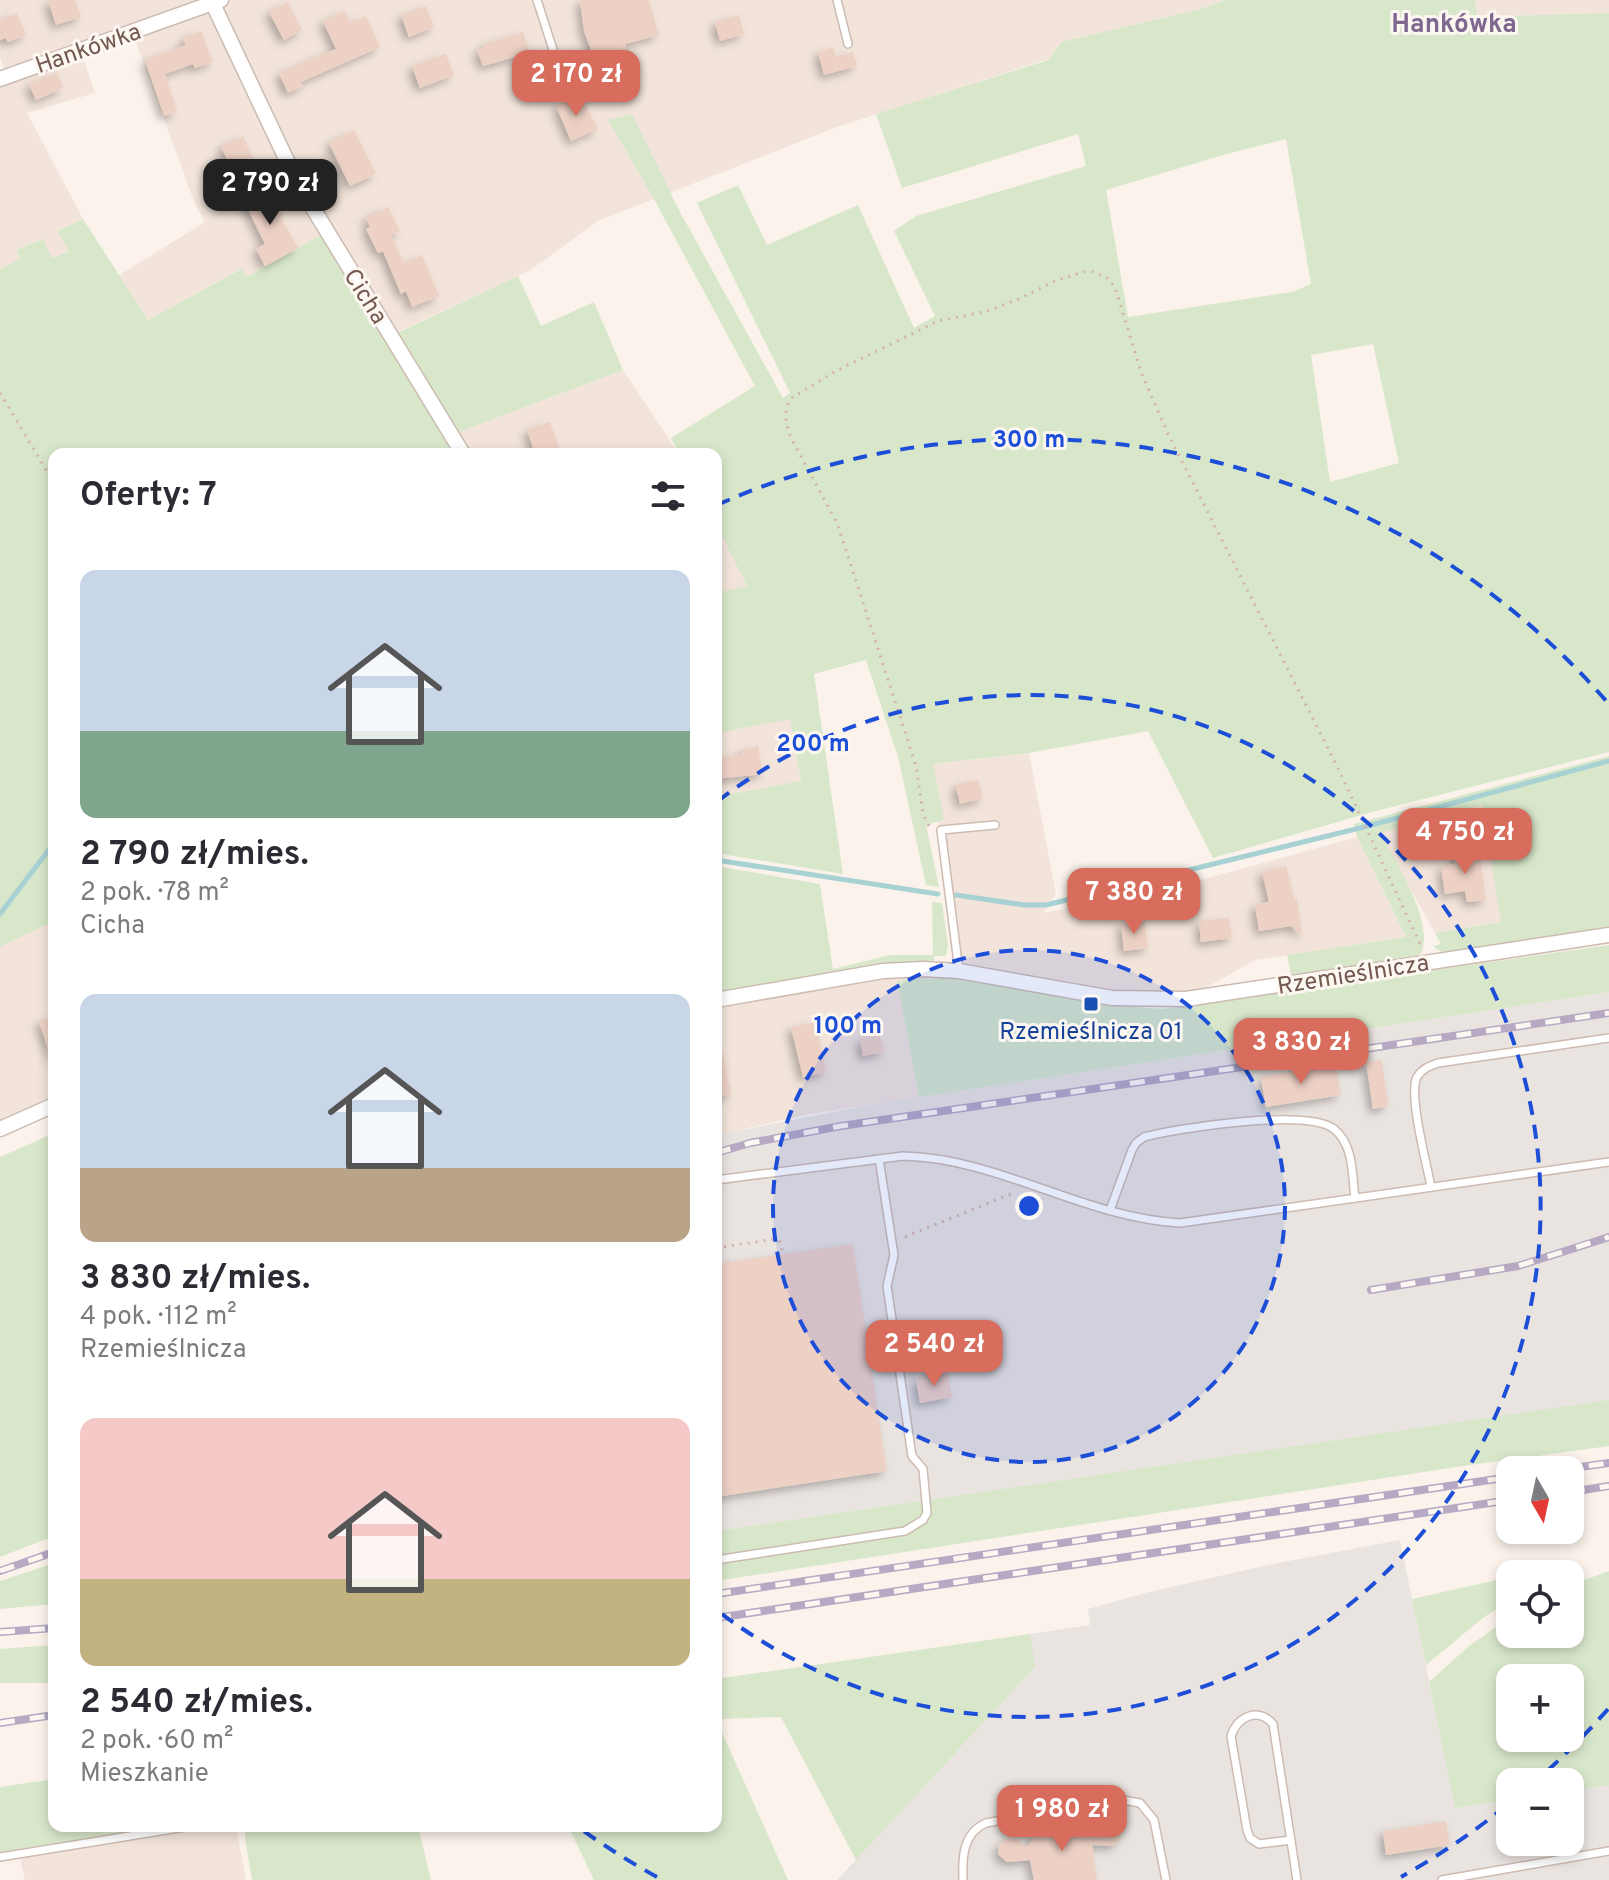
<!DOCTYPE html>
<html lang="pl">
<head>
<meta charset="utf-8">
<style>
  :root { --surface:#fff; --page:#f7f7f7; --text:#2b2b33; --muted:#7c7c81; --accent:#d86d5d }
  body { margin:0; font-family:Overpass,sans-serif; background:var(--page); color:var(--text); height:100vh; display:flex; flex-direction:column; font-size:30px; white-space:nowrap }
  * { box-sizing:border-box; margin:0 }
  p { font-size:26px; color:var(--muted) }
  .icon { flex:none; width:44px; height:44px; fill:none; stroke:currentColor; stroke-width:2; stroke-linecap:round; stroke-linejoin:round }
  .map { position:relative; flex:1; overflow:hidden }
  .drawer { position:absolute; left:48px; top:448px; width:674px; height:1384px; display:flex; flex-direction:column; background:var(--surface); border-radius:16px; box-shadow:0 4px 12px #0003 }
  .drawer>* { flex:none }
  .needle { width:52px; rotate:171deg }
  .controls { position:absolute; left:1496px; top:1456px; display:grid; gap:16px }
  .controls a { display:grid; place-items:center; width:88px; height:88px; border-radius:16px; background:var(--surface); box-shadow:0 4px 12px #0003; font-size:40px }
  .price { position:absolute; translate:-50% -68px; padding:0 18px; border-radius:16px; background:var(--accent); color:#fff; font-size:26px; line-height:52px; filter:drop-shadow(0 2px 4px #0008) }
  .price::after { content:''; position:absolute; left:50%; top:48px; width:24px; height:18px; margin-left:-12px; background:inherit; clip-path:polygon(0 0,100% 0,50% 100%) }
  .price.current { background:#222; color:#fff }
  ul { padding:0; list-style:none }
  li { display:grid; align-content:center; gap:16px; height:424px; padding:0 32px }
  li span { display:grid; place-items:center; height:248px; border-radius:16px; color:#555 }
  li>.icon { margin-inline-start:auto }
  span .icon { width:144px; height:144px; fill:#fffc; stroke-width:1 }
  li b { font-size:34px }
  h2 { display:flex; justify-content:space-between; align-items:center; height:96px; padding:0 32px; font-size:34px }
  .map>svg:first-child { display:block }
</style>
</head>
<body>
<div class="map">
<svg width="1609" height="1880" viewBox="0 0 1609 1880">
  <defs>
    <filter id="shadow"><feDropShadow dx="-4.5" dy="4.5" stdDeviation="4" flood-color="#0004"/></filter>
  </defs>
  <rect width="100%" height="100%" fill="#fbf3eb"/>
  <g fill="#f2e4da">
    <polygon points="0,0 1225,0 1200,9 1061,42 1048,59 837,127 598,221 529,271 391,335 326,232 247,277 240,269 148,320 118,276 205,222 195,204 135,40 83,57 95,93 27,113 83,219 57,231 70,250 52,258 42,239 16,250 20,259 0,269 0,73 4,69 0,57"/>
    <polygon points="1475,0 1609,0 1609,13 1476,17"/>
    <polygon points="623,370 679,454 463,454 451,435"/>
    <polygon points="716,524 740,569 747,587 716,593"/>
    <polygon points="790,718 801,782 716,797 716,733"/>
    <polygon points="1029,753 1056,894 1043,913 1164,890 1357,837 1406,937 1255,960 1186,999 897,981 919,1097 805,1115 716,1135 716,1000 883,971 959,970 941,831 926,765"/>
    <polygon points="1483,805 1501,922 1435,933 1379,832"/>
    <polygon points="54,921 54,1105 0,1129 0,947"/>
    <polygon points="191,1826 236,1826 246,1880 25,1880 19,1854"/>
  </g>
  <g fill="#eae4e0">
    <polygon points="1609,992 1609,1401 716,1531 716,1135 879,1103"/>
    <polygon points="1400,1540 1455,1808 1510,1800 1510,1842 1570,1842 1570,1791 1609,1785 1609,1880 837,1880 1034,1668 1030,1634 1090,1625 1088,1609 1145,1593 1268,1565"/>
  </g>
  <g fill="#d8e7ca" fill-rule="evenodd">
    <path d="M1225,0H1475L1477,17L1609,13V752L1372,812L1213,858L1148,731L1029,753L933,764L944,820L926,825L939,887L926,885L898,757L866,660L814,674L843,874L716,853V797L801,781L790,719L716,733V593L747,586L716,524V454H679L671,438L755,386L649,190L608,120L632,114L680,212L783,398L790,393L697,203L738,185L767,245L858,205L914,328L935,316L894,231L916,216L1086,166L1078,134L902,188L876,114L1048,60L1061,42L1200,9ZM1286,139L1311,284L1292,292L1128,317L1106,190L1230,153ZM1373,344L1399,463L1330,482L1311,355Z"/>
    <polygon points="83,219 148,320 241,269 247,277 321,235 384,335 453,454 54,454 54,921 0,947 0,269 20,259 16,250 43,239 52,258 69,251 57,231"/>
    <polygon points="518,276 541,326 594,302 623,370 459,432 397,333"/>
    <path d="M1609,756V928L1444,953L1436,949L1434,946L1441,944L1435,933L1501,922L1482,805L1380,833C1395,860 1437,925 1420,955L1291,975L1287,955L1406,937L1357,837L1354,824Z"/>
    <polygon points="716,866 820,884 833,969 890,955 933,955 932,902 942,903 948,946 946,956 934,956 934,962 873,966 716,994"/>
    <path d="M1609,945V992L919,1097L897,981C966,971 1033,990 1100,1002C1120,1006 1142,1007 1162,1009Z"/>
    <polygon points="54,1133 54,1536 0,1557 0,1157"/>
    <polygon points="1609,1400 1609,1446 1463,1466 716,1581 716,1531"/>
    <polygon points="54,1563 54,1604 0,1609 0,1581"/>
    <path d="M1609,1571V1785L1570,1791V1782H1510V1800L1455,1808L1429,1682L1469,1646L1510,1617V1634H1570V1585ZM1570,1678V1738H1510V1678Z"/>
    <polygon points="1510,1577 1510,1602 1484,1617 1426,1665 1412,1599"/>
    <polygon points="1030,1634 1035,1667 856,1860 781,1717 716,1719 716,1679"/>
    <polygon points="54,1645 54,1683 0,1683 0,1649"/>
    <polygon points="716,1719 788,1880 594,1880 568,1826 716,1826"/>
    <polygon points="54,1779 54,1826 167,1826 0,1852 0,1787"/>
    <polygon points="246,1826 418,1826 431,1880 252,1880 245,1839"/>
  </g>
  <g fill="none" stroke-linecap="round" stroke-linejoin="round">
    <g stroke="#a8d1d4" stroke-width="5">
      <polyline points="716,860 938,894"/>
      <polyline points="956,895 1024,905 1046,905 1364,827 1609,761"/>
      <polyline points="0,914 54,843"/>
    </g>
  </g>
  <g fill="#edd1c5" filter="url(#shadow)">
    <polygon points="48,0 75,0 81,17 56,25"/>
    <polygon points="580,0 649,0 659,35 625,44 626,48 594,58 584,31"/>
    <polygon points="288,2 302,30 284,40 269,12"/>
    <polygon points="426,6 434,27 409,37 401,15"/>
    <polygon points="345,11 351,23 366,16 380,47 301,82 303,86 288,93 279,73 336,49 323,21"/>
    <polygon points="17,13 26,35 8,42 6,38 0,40 0,20"/>
    <polygon points="739,15 744,34 720,41 715,22"/>
    <polygon points="201,31 213,62 195,68 193,64 165,74 177,112 164,116 145,60 186,45 183,38"/>
    <polygon points="523,32 530,53 483,66 477,50 485,48 484,44"/>
    <polygon points="833,47 836,57 853,52 857,66 824,75 818,52"/>
    <polygon points="446,54 454,75 420,88 412,66"/>
    <polygon points="57,73 63,88 36,100 29,84"/>
    <polygon points="580,95 598,129 571,141 556,106"/>
    <polygon points="354,130 376,174 350,186 329,143"/>
    <polygon points="243,136 253,159 231,169 221,146"/>
    <polygon points="270,189 283,215 280,216 298,248 265,266 256,249 265,244 244,201"/>
    <polygon points="388,207 400,231 391,236 404,263 422,255 439,296 412,307 406,291 401,294 383,251 378,253 366,229 370,227 366,218"/>
    <polygon points="550,422 561,454 535,454 527,430"/>
    <polygon points="758,746 763,774 716,779 716,758 743,754 742,750"/>
    <polygon points="978,780 983,798 960,804 956,785"/>
    <polygon points="1479,849 1486,900 1467,902 1465,891 1445,894 1441,866 1455,864 1454,853"/>
    <polygon points="1286,866 1294,899 1297,899 1302,935 1291,926 1259,931 1255,905 1269,902 1262,872"/>
    <polygon points="1229,918 1232,938 1201,942 1199,921"/>
    <polygon points="1145,922 1148,948 1124,951 1121,924"/>
    <polygon points="54,1016 54,1058 52,1059 39,1022"/>
    <polygon points="816,1022 826,1072 803,1077 791,1027"/>
    <polygon points="880,1035 884,1052 863,1056 860,1039"/>
    <polygon points="722,1051 731,1094 716,1097 716,1052"/>
    <polygon points="1382,1060 1388,1106 1373,1109 1366,1062"/>
    <polygon points="1336,1065 1341,1095 1266,1107 1261,1077"/>
    <polygon points="853,1244 887,1471 716,1497 716,1264"/>
    <polygon points="948,1373 952,1397 920,1403 916,1378"/>
    <polygon points="1446,1821 1450,1845 1386,1855 1383,1831"/>
    <polygon points="1111,1822 1118,1825 1121,1837 1114,1846 1092,1845 1097,1880 1034,1880 1030,1860 1007,1862 998,1854 999,1845 1008,1838 1017,1839 1027,1847 1037,1833 1045,1831 1060,1841 1066,1831 1078,1826 1090,1834 1091,1839 1099,1826"/>
  </g>
  <g fill="none" stroke-linecap="round" stroke-linejoin="round">
    <g stroke="#ccbbb1" stroke-width="10">
      <g id="service">
        <polyline points="537,0 557,62"/>
        <polyline points="837,0 848,44"/>
        <polyline points="959,971 941,830 995,825"/>
        <path d="M716,1180L903,1156C999,1158 1084,1218 1180,1223L1609,1162"/>
        <path d="M1431,1187C1427,1165 1408,1094 1417,1077C1422,1069 1429,1066 1438,1063L1609,1038"/>
        <path d="M1110,1210L1132,1150L1136,1143L1144,1137C1178,1128 1307,1108 1334,1129C1354,1145 1352,1175 1355,1198"/>
        <polyline points="716,1560 905,1531 923,1520 927,1513 923,1469 912,1456 887,1286 894,1255 879,1159"/>
        <path d="M1291,1840L1259,1844L1250,1838L1247,1830L1231,1736C1238,1716 1258,1707 1273,1724L1297,1880"/>
        <polyline points="0,1857 191,1826"/>
        <path d="M963,1880C962,1857 963,1833 986,1823L1117,1799L1140,1803L1154,1820L1166,1880"/>
        <polyline points="1442,1880 1609,1851"/>
      </g>
    </g>
    <g stroke="#ccbbb1" stroke-width="17">
      <g id="minor">
        <polyline points="213,4 297,182 463,454"/>
        <polyline points="0,79 221,0"/>
        <polyline points="716,1000 883,971 923,969 959,971 1112,998 1186,999 1609,935"/>
        <polyline points="0,1129 54,1105"/>
      </g>
    </g>
    <g stroke="#d3b4a8" stroke-width="3" stroke-dasharray="2 6" stroke-linecap="butt">
      <polyline points="0,393 54,483"/>
      <path d="M929,826L923,813L916,766L847,553L837,523L792,440C786,425 783,414 790,399L836,371L938,321L984,312L1019,299L1055,281L1084,272H1093L1106,277L1115,287L1141,372L1168,434L1339,770L1422,948"/>
      <polyline points="905,1237 1016,1192"/>
      <polyline points="716,1248 775,1239 780,1242 783,1254"/>
    </g>
    <use href="#service" stroke="#fff" stroke-width="7"/>
    <use href="#minor" stroke="#fff" stroke-width="14"/>
    <g stroke="#b5a9c4" stroke-width="8">
      <g id="rail">
        <polyline points="716,1153 750,1143 841,1126 1609,1013"/>
        <polyline points="1371,1290 1518,1266 1609,1237"/>
        <polyline points="1559,1470 1609,1463"/>
        <polyline points="1570,1492 1609,1486"/>
        <polyline points="0,1571 54,1552"/>
        <polyline points="716,1594 1510,1477"/>
        <polyline points="716,1618 1510,1500"/>
        <polyline points="0,1632 54,1628"/>
        <polyline points="0,1723 54,1715"/>
      </g>
    </g>
    <use href="#rail" stroke="#fdf7f1" stroke-width="5" stroke-dasharray="15" stroke-linecap="butt"/>
  </g>
  <circle cx="1029" cy="1206" r="256" fill="#1d4ed8" fill-opacity=".12"/>
  <g fill="none" stroke="#1d4ed8" stroke-width="4" stroke-dasharray="14 10">
    <circle cx="1029" cy="1206" r="256"/>
    <path d="M718 801A511 511 0 1 1 718 1611"/>
    <path d="M1608 1709A767 767 0 0 1 1537 1780M1506 1806A767 767 0 0 1 1401 1877M657 1877A767 767 0 0 1 578 1827M717 505A767 767 0 0 1 1608 703"/>
  </g>
  <rect fill="#1a4fb4" stroke="#fdf7f1" stroke-width="3" x="1083" y="996" width="16" height="16" rx="4"/>
  <g text-anchor="middle" stroke-width="6" stroke-linejoin="round" paint-order="stroke">
    <g font-size="24" fill="#735950" stroke="#fdf7f1">
      <text transform="translate(88 48) rotate(-19)" y="8">Hankówka</text>
      <text transform="translate(366 296) rotate(58)" y="8">Cicha</text>
      <text transform="translate(1353 974) rotate(-9)" y="8">Rzemieślnicza</text>
    </g>
    <g font-size="24" fill="#164399" stroke="#fdf7f1">
      <text x="1091" y="1039">Rzemieślnicza 01</text>
    </g>
    <g font-size="26" font-weight="bold" fill="#7e688f" stroke="#fdf7f1">
      <text x="1454" y="32">Hankówka</text>
    </g>
  </g>
  <circle cx="1029" cy="1206" r="12" fill="#1d4ed8" stroke="#fdf7f1" stroke-width="4"/>
  <g font-size="24" text-anchor="middle" font-weight="bold" fill="#1d4ed8" stroke="#fdf7f1" stroke-width="6" stroke-linejoin="round" paint-order="stroke">
    <text x="1029" y="447">300 m</text>
    <text x="813" y="751">200 m</text>
    <text x="848" y="1033">100 m</text>
  </g>
</svg>
<div class="controls">
<a><svg class="needle" viewBox="-14 -14 28 28"><path d="M0-13l5 13h-10z" fill="#e53935"/><path d="M0 13l5-13h-10z" fill="#7c7c81"/></svg></a>
<a><svg class="icon" aria-label="locate" viewBox="0 0 24 24"><circle cx="12" cy="12" r="6"/><path d="M12 2v4M12 18v4M2 12h4M18 12h4"/></svg></a>
<a>+</a>
<a>−</a>
</div>
<b class="price" style="left:576px;top:118px">2 170 zł</b>
<b class="price current" style="left:270px;top:227px">2 790 zł</b>
<b class="price" style="left:1465px;top:876px">4 750 zł</b>
<b class="price" style="left:1134px;top:936px">7 380 zł</b>
<b class="price" style="left:1301px;top:1086px">3 830 zł</b>
<b class="price" style="left:934px;top:1388px">2 540 zł</b>
<b class="price" style="left:1062px;top:1853px">1 980 zł</b>
<section class="drawer">
<h2>Oferty: 7<svg class="icon" aria-label="filters" viewBox="0 0 24 24"><path d="M4 7h16M4 17h16"/><circle cx="9" cy="7" r="2"/><circle cx="15" cy="17" r="2"/></svg></h2>
<ul>
<li><span style="background:linear-gradient(#c9d6e8 65%,#7fa58c 0)"><svg class="icon" aria-label="home" viewBox="0 0 24 24"><path d="M3 11l9-7 9 7M6 9v11h12V9"/></svg></span><div><b>2 790 zł/mies.</b><p>2 pok. · 78 m²</p><p>Cicha</p></div></li>
<li><span style="background:linear-gradient(#c9d6e8 70%,#b9a48a 0)"><svg class="icon" aria-label="home" viewBox="0 0 24 24"><path d="M3 11l9-7 9 7M6 9v11h12V9"/></svg></span><div><b>3 830 zł/mies.</b><p>4 pok. · 112 m²</p><p>Rzemieślnicza</p></div></li>
<li><span style="background:linear-gradient(#f6c9c9 65%,#c2b280 0)"><svg class="icon" aria-label="home" viewBox="0 0 24 24"><path d="M3 11l9-7 9 7M6 9v11h12V9"/></svg></span><div><b>2 540 zł/mies.</b><p>2 pok. · 60 m²</p><p>Mieszkanie</p></div></li>
</ul>
</section>
</div>
</body>
</html>
